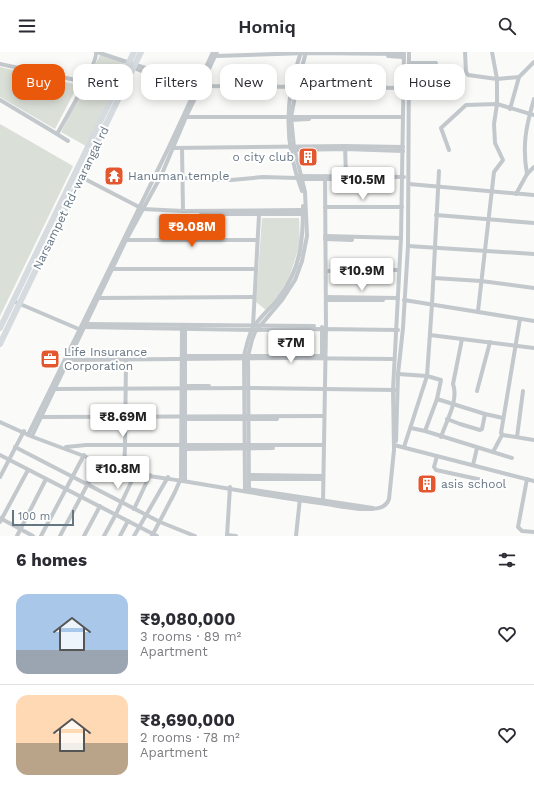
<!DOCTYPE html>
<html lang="en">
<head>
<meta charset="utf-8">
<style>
  :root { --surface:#fff; --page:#f2f2f3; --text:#2b2b33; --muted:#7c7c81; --line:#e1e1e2; --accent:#ea580c }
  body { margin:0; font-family:"Work Sans",sans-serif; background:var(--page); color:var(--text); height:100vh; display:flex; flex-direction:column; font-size:15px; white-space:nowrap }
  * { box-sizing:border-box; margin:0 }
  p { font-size:13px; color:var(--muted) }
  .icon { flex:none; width:22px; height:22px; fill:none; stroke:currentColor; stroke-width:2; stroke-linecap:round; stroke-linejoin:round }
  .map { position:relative; height:484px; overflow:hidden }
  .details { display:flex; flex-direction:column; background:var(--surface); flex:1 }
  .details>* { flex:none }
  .top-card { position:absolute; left:12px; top:12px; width:510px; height:36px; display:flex; gap:8px }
  .scale { position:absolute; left:12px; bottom:10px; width:62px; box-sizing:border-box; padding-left:4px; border:2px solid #657683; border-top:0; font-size:11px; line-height:14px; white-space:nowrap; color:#657683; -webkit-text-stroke:3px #fff; paint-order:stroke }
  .price { position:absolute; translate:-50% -34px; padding:0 9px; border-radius:4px; background:#fff; color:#222; font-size:13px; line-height:26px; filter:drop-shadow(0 1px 2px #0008) }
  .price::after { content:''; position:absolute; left:50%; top:24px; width:12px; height:9px; margin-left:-6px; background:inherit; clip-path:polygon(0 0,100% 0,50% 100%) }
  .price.active { background:var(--accent); color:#fff }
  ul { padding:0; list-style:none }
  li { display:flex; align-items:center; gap:12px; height:100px; padding:0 16px }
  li+li { border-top:1px solid var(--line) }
  li span { display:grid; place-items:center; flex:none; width:112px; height:80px; border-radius:12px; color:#555 }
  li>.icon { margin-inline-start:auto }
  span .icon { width:48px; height:48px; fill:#fffc; stroke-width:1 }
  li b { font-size:17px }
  h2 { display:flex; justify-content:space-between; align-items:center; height:48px; padding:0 16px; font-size:17px }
  .tag { padding:0 14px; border-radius:12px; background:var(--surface); box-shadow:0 2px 10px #0003; font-size:14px; line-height:36px }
  .tag.active { background:var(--accent); color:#fff }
  header { display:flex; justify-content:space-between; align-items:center; height:52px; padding:0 16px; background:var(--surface); font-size:18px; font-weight:600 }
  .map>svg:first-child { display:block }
</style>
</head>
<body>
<header><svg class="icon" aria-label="menu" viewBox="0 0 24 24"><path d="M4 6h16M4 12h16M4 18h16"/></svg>Homiq<svg class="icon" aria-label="search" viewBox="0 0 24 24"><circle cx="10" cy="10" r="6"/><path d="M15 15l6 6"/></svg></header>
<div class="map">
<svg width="534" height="484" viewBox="0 0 534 484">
  <rect width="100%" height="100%" fill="#fafaf8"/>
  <g fill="#dadfd7">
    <polygon points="100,3 125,10 86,94 61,80"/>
    <polygon points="0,15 78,33 55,77 0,45"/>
    <polygon points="0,72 73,114 0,264"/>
    <polygon points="262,166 299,166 300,192 289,226 278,244 266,258 256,250"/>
  </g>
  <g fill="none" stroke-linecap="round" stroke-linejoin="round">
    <g stroke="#c3c8cc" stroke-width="4">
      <polyline points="97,0 200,34 405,36"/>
      <path d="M301,0C284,47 284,93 302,139"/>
      <polyline points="465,0 466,20 468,23 497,27 519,25 534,10"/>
      <polyline points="215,4 306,1 403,2"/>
      <polyline points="388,4 403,5"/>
      <polyline points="409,11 436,11"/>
      <polyline points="0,12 85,30"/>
      <polyline points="131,15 195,39"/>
      <polyline points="0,48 57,82"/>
      <polyline points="510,57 519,25"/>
      <polyline points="186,65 403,65"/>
      <polyline points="290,68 309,67"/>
      <path d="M68,89L57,82C65,68 98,11 96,0"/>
      <polyline points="345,94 346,124"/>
      <polyline points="173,96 345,94 403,95"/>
      <polyline points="182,96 183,159"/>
      <polyline points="293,98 345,97 403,99"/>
      <polyline points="449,98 441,76 466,53 497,52 534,63"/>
      <path d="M527,122C522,94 526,74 534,47"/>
      <polyline points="299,124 404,125"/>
      <polyline points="81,125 143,157 183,159 303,158"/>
      <polyline points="183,126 231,128 263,125 297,126"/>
      <polyline points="301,127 372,127"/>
      <polyline points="409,132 534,143"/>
      <polyline points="516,142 527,122 534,115"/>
      <polyline points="325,155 402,155"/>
      <polyline points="201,162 303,162"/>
      <polyline points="436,163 534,171"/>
      <polyline points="325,184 401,186"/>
      <polyline points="325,187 352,188"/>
      <polyline points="126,188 257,188"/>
      <polyline points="408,194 534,202"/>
      <polyline points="113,217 255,217"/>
      <polyline points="326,219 399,218"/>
      <polyline points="434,226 481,229 534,236"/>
      <polyline points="326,245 398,246"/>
      <polyline points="99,246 254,245"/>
      <polyline points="326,248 383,248"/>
      <polyline points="404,248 534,269"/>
      <polyline points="13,249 81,278"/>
      <polyline points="478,259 494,120 503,108 495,91 494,72 497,52 497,27 492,0"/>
      <polyline points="520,267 501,381 503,383 534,388"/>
      <polyline points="85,272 314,274"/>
      <polyline points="253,274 259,163"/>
      <polyline points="83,275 252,278 322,277 398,278"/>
      <polyline points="185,275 185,429"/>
      <polyline points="322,275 322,304"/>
      <polyline points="430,283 534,296"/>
      <polyline points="182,304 267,304"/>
      <polyline points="300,304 325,304"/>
      <polyline points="68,308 284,306 394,307"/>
      <polyline points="398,322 427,324 441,328 437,347 425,379"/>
      <polyline points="185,334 209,334"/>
      <polyline points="53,337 249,336 395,338"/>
      <polyline points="477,339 490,290"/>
      <polyline points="437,347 485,362 503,366"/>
      <polyline points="40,365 324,364"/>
      <polyline points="184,367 277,367"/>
      <polyline points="447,367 460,372 480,378 482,377 485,362"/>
      <path d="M0,370L33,385L124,419L135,422C197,430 258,443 320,451C335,453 354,458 368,457C377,457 386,456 389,447L394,398L393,338L401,186L404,0"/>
      <polyline points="411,376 425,379 512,406"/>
      <polyline points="28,383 169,95 213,0"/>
      <polyline points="32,384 126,188 161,124 186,65 217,0"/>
      <path d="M441,385C446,369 459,349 453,332L462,287"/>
      <polyline points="517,385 523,339"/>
      <polyline points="396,389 398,322 403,276 408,194 409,0"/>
      <polyline points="394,393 534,429"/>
      <polyline points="15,395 160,470 195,484"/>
      <polyline points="66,395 86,393 324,393"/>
      <polyline points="404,395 427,324 432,252 439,119"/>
      <polyline points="184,397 273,396"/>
      <polyline points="493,400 502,383"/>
      <polyline points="0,403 157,484"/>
      <polyline points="437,404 434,415 436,418 482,428"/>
      <polyline points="473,413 477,396"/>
      <polyline points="124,419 125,394 126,308"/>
      <polyline points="249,423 323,424"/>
      <polyline points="0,425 24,379"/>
      <polyline points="249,427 323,427"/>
      <polyline points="527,427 518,475 522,479 534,480"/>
      <polyline points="247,437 373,456"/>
      <path d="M245,439L244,304C246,295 248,286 252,277C259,266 270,257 278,247C301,217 303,190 303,154"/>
      <polyline points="249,440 248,304 252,288 255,280 282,248 295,228 302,209 307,184 305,140 294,95 291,65 297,34 306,0"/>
      <polyline points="323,451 326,274 325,124"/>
      <polyline points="134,457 150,423"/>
      <polyline points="0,466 33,484"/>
      <polyline points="0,470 28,418"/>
      <polyline points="227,483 236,484"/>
      <polyline points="17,484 46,427"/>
      <polyline points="41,484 84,403"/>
      <polyline points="60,484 100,409"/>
      <polyline points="84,484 100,454"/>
      <polyline points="104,484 116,462 136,420"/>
      <polyline points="120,484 128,469"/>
      <polyline points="134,484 168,425"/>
      <polyline points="152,484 175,440 181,426 182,275"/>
      <polyline points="227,484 230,435"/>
      <polyline points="296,484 300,446"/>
    </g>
    <g stroke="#d6dbdf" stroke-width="6">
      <polyline points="0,276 134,0"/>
      <polyline points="0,292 141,0"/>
    </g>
  </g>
  <defs>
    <g id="building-square" transform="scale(1)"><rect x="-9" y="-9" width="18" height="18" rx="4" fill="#e4572e" stroke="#fff"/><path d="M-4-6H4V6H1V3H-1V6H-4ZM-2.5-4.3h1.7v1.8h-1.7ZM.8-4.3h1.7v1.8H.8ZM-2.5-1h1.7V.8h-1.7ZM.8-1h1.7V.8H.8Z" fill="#fff"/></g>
    <g id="temple-square" transform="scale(1)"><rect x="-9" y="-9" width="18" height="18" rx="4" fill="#e4572e" stroke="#fff"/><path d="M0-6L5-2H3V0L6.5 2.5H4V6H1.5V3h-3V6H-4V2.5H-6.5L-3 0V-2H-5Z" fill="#fff"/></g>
    <g id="office-square" transform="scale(1)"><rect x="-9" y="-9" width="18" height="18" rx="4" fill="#e4572e" stroke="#fff"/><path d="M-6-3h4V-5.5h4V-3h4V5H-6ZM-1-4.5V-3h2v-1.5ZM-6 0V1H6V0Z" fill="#fff"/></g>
  </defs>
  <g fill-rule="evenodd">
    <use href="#building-square" x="308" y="105"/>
    <use href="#temple-square" x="114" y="124"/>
    <use href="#office-square" x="50" y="307"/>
    <use href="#building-square" x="427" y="432"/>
  </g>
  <g text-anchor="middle" stroke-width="4" stroke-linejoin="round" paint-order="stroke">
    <g font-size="12" fill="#657683" stroke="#fff" text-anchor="start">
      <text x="294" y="109" text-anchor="end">o city club</text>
      <text x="128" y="128">Hanuman temple</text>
      <text x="64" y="304">Life Insurance<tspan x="64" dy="14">Corporation</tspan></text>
      <text x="441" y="436">asis school</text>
    </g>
    <g font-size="12" fill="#657683" stroke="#fff">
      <text transform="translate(71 146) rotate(-64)" y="4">Narsampet Rd-warangal rd</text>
    </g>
  </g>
</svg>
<div class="scale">100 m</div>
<b class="price" style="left:363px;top:149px">₹10.5M</b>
<b class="price active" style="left:192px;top:196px">₹9.08M</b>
<b class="price" style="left:362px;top:240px">₹10.9M</b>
<b class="price" style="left:291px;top:312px">₹7M</b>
<b class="price" style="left:123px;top:386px">₹8.69M</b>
<b class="price" style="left:118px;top:438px">₹10.8M</b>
<div class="top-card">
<a class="tag active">Buy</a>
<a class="tag">Rent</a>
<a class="tag">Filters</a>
<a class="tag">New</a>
<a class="tag">Apartment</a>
<a class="tag">House</a>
</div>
</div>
<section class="details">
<h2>6 homes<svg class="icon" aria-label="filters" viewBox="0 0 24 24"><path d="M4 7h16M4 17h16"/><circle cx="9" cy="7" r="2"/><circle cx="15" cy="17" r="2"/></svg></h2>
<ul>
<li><span style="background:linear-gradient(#a9c7e8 70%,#9aa5b1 0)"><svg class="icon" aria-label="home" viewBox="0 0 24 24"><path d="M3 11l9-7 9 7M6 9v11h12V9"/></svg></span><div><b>₹9,080,000</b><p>3 rooms · 89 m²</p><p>Apartment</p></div><svg class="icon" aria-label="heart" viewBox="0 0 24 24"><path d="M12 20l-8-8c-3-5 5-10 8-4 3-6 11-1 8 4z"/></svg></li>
<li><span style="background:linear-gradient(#ffd9b3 60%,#b9a48a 0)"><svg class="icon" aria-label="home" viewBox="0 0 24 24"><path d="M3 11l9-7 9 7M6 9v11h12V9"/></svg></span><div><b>₹8,690,000</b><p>2 rooms · 78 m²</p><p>Apartment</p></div><svg class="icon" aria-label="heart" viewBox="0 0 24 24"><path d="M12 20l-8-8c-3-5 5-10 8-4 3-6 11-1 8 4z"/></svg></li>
</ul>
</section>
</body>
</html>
